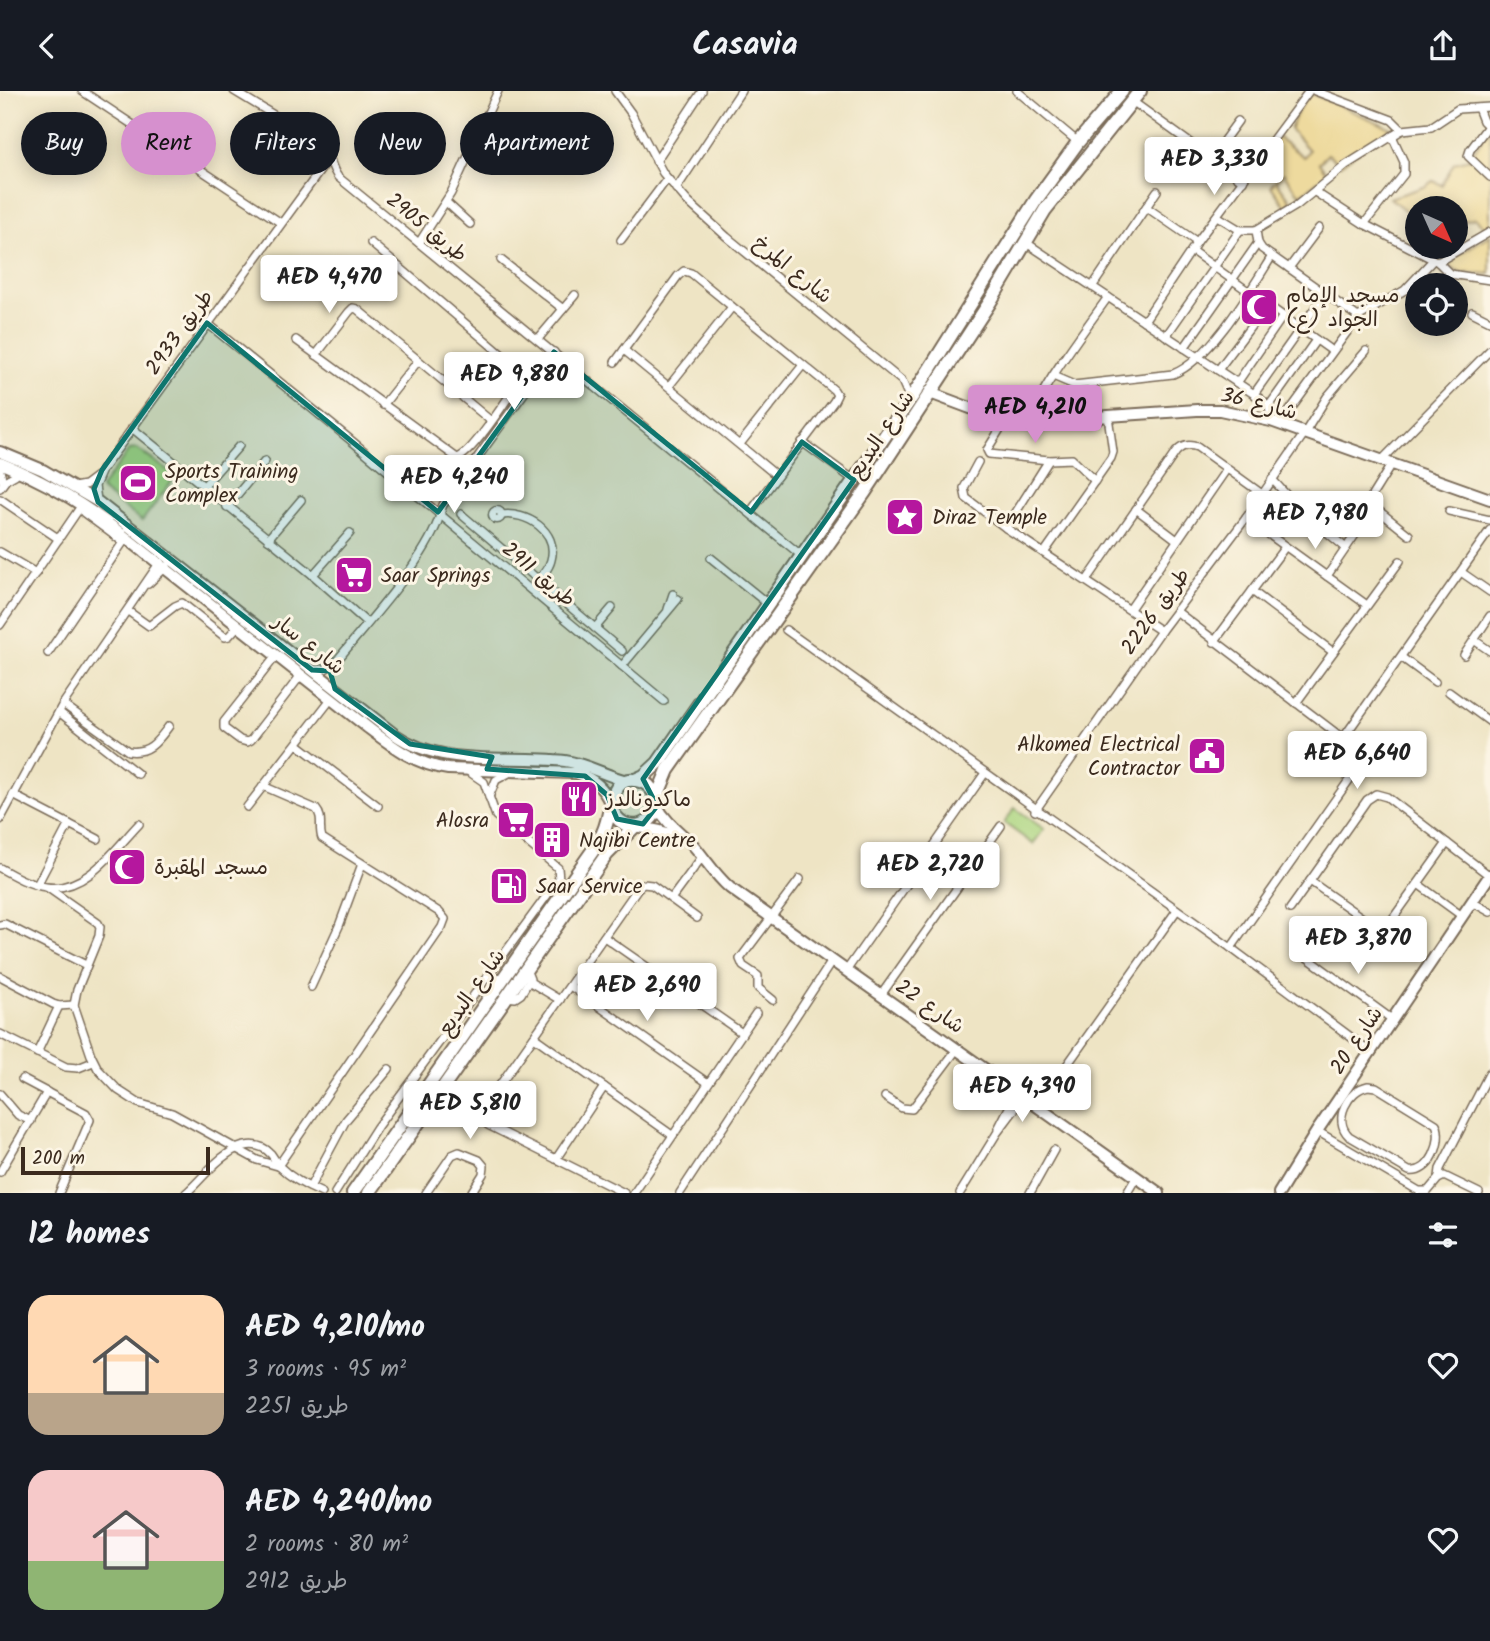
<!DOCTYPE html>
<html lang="en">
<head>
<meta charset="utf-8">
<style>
  :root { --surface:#171b24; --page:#242831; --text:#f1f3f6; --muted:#9ea1a6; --accent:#d690ce }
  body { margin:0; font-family:Kalam,"Playpen Sans Arabic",sans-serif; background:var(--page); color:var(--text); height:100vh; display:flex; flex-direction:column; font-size:26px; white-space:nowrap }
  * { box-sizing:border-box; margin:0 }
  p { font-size:23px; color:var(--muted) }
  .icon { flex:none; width:38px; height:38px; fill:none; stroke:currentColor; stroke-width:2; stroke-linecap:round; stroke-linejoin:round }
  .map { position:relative; height:1102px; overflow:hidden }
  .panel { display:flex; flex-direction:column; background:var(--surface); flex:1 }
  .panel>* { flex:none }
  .hud { position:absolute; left:21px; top:21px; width:700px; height:63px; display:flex; gap:14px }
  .needle { width:46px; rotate:135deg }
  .buttons { position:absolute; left:1405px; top:105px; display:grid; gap:14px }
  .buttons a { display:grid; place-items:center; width:63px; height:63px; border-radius:50%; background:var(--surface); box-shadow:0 4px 18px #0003; font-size:35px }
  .scale { position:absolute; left:21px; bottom:18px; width:189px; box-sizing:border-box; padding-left:7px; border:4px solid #3b2a1e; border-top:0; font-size:19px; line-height:24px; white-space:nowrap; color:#3b2a1e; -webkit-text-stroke:5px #fcf5e5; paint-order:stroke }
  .price { position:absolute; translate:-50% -60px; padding:0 16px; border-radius:7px; background:#fff; color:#222; font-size:23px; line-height:46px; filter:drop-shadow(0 2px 4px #0008) }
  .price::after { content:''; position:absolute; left:50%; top:42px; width:21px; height:16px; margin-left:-10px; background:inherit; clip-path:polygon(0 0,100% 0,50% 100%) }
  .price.on { background:var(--accent); color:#111 }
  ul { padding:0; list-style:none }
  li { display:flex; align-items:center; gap:21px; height:175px; padding:0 28px }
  li span { display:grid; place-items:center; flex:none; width:196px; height:140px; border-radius:21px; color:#555 }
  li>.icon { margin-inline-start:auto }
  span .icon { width:84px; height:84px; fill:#fffc; stroke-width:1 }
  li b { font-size:30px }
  h2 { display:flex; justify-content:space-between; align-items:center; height:84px; padding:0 28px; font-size:30px }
  .chip { padding:0 24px; border-radius:32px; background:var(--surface); box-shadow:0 4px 18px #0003; font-size:24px; line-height:63px }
  .chip.on { background:var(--accent); color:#111 }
  header { display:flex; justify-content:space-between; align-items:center; height:91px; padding:0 28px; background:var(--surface); font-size:32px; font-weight:700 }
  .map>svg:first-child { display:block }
</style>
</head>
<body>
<header><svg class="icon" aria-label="back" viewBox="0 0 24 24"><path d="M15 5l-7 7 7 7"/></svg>Casavia<svg class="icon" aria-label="share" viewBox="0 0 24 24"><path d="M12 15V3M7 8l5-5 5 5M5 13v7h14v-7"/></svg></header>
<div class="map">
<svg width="1490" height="1102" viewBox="0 0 1490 1102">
  <rect width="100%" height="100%" fill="#fcf5e5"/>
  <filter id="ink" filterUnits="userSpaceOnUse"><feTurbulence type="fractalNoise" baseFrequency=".0143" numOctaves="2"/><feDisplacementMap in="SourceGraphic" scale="14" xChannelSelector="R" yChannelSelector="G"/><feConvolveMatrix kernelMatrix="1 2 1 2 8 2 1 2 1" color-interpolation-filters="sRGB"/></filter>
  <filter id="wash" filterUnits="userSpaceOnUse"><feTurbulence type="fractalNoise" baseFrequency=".00686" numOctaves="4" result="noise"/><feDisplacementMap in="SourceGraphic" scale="28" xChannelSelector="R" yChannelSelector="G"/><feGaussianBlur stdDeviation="1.57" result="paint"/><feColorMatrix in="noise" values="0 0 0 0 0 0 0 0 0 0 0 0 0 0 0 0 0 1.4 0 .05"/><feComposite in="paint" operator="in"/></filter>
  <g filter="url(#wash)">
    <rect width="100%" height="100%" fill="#eee4c4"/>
    <g fill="#acd580" stroke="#74804f" stroke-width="2">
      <polygon points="137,358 176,385 142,430 100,398 129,359"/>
      <polygon points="1015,717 1044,738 1033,753 1004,732"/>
    </g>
    <g fill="#eeda9e" stroke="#94825e" stroke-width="2">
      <polygon points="1310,2 1391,37 1340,74 1328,63 1319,72 1327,83 1300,104 1283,82 1277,91 1291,110 1286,116 1271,95 1278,85 1260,71 1276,45 1304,66 1309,59 1290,38 1298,20"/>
      <polygon points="1488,39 1490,40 1490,134 1486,137 1475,127 1456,132 1456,117 1418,117 1417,124 1413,126 1390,107 1424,96 1433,90 1442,94 1454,72 1469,68"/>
      <polygon points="1490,144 1490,183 1458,181 1449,175 1451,168"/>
    </g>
  </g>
  <g filter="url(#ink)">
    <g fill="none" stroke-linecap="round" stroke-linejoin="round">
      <g stroke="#7a6b58" stroke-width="10">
        <g id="street">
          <polyline points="82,0 281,132"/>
          <path d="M234,0L322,53C331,63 330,76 338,86L802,465"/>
          <polyline points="615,0 631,22 663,82 688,111 727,146 902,290 910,308"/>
          <polyline points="1017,0 1078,51"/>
          <polyline points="1315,0 1392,29 1402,39"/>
          <polyline points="1132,10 1243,90"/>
          <polyline points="1478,17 1483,30 1489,36"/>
          <polyline points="1488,35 1470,59 1468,65 1490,86"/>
          <polyline points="1211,67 1238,30"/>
          <polyline points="656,70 702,0"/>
          <polyline points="676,98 741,0"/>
          <polyline points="1315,101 1364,133 1438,171 1450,183 1490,189"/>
          <polyline points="446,111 470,133"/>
          <polyline points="1146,116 1197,151"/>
          <polyline points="1217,125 1240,139 1256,139 1296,115 1346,74 1402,39 1431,36 1458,18 1490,16"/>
          <polyline points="1364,133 1404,83 1404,71 1392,45"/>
          <polyline points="1256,139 1258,152 1262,158 1358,226"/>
          <polyline points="621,149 667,88"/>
          <polyline points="1025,151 1254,303 1269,315 1271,330"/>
          <polyline points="419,152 451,102 498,0"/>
          <polyline points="1192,160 1332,260"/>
          <polyline points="501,169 563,218"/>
          <polyline points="1438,171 1490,141"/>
          <polyline points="1289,177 1319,137"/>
          <polyline points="1092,196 1157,100"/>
          <polyline points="1472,221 1490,230"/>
          <polyline points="1144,230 1197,151 1309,0"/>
          <polyline points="207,232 347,346 664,610"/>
          <polyline points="1166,245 1240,139"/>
          <polyline points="538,248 575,204"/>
          <path d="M296,249L457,367C472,364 511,302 522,286L521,280L371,152"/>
          <polyline points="1184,257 1258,152"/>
          <polyline points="624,259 777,385"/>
          <polyline points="316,264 349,221 353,217 357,218 491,330"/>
          <polyline points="615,271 678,185 684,180 691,182 834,299 837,304 834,310 751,420"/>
          <polyline points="1218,279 1267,214"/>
          <path d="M1053,285L1074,294L1173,283C1211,268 1250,200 1272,165"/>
          <polyline points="1237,292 1283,225"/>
          <polyline points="669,295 732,216"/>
          <polyline points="1254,303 1325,203"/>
          <polyline points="383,314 418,270"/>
          <polyline points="1269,315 1316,249"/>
          <polyline points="1005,330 987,359 989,363 1049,369 1072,368 1095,390"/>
          <path d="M1040,333C1038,329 1035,323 1036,318C1038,300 1094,226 1108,206"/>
          <polyline points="1280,333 1358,226 1405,199 1433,169"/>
          <polyline points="132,337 313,484 366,531"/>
          <polyline points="802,351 854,389"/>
          <polyline points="740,353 803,274"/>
          <polyline points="1381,370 1490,259"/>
          <polyline points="978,371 964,397 966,407 1006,437 1161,540"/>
          <polyline points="1391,374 1368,411 1409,444"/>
          <polyline points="0,380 3,391"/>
          <polyline points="1272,388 1301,420 1346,457"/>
          <polyline points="74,396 85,394 97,385"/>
          <polyline points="203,396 239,355"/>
          <polyline points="0,397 6,389 15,384"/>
          <polyline points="0,408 59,448"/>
          <polyline points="97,409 95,395 102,379 330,66"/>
          <polyline points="227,416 265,370"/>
          <polyline points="1136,418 1177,449"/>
          <circle cx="497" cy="424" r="4.5"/>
          <polyline points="1449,420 1490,429"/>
          <polyline points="84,422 123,451"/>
          <polyline points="461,423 622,560"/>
          <path d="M501,424C526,420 559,440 551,469C549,478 541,486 535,492"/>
          <polyline points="1246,427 1367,514"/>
          <polyline points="1006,437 1049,369"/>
          <polyline points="268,448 301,409"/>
          <polyline points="0,461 36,482"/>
          <polyline points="1044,462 1111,367 1113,361 1108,325"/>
          <polyline points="711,467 768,513"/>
          <polyline points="1461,481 1490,501"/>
          <polyline points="313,484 350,442"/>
          <polyline points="1327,485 1357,441"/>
          <path d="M1087,489L1176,361C1182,354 1189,353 1197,356L1262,403"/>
          <polyline points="148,493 167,475"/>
          <polyline points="1252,500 1333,561"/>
          <polyline points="668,518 673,503"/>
          <polyline points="1130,518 1226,379"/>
          <polyline points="128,520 149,535 175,515 182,512 225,546 229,545 238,535"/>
          <polyline points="1176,520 1366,665 1231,857"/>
          <polyline points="0,534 79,418"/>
          <polyline points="595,537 612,517"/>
          <polyline points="786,539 1231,857 1371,961"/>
          <polyline points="1474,549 1490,560"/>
          <polyline points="1214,551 1285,456"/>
          <polyline points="48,562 126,447"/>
          <polyline points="1464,564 1490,525"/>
          <polyline points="276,565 224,631 224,637 240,649 247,651 251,649 301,584"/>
          <polyline points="1401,566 1435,591"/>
          <polyline points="622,575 678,508"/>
          <path d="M313,579L325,578L335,572C366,533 421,475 438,430C440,424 441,419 443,414L554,261"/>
          <polyline points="1449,601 1490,631"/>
          <polyline points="1296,612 1400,470"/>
          <path d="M63,613L128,660C149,663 157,651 169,635"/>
          <polyline points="59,621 138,683"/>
          <polyline points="1344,646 1490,439"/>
          <polyline points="297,653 378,715"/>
          <polygon points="1376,703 1387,706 1447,752 1389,833 1382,838 1374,835 1310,790 1367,709"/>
          <polyline points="13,704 98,748"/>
          <polyline points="489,706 496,689 509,682"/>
          <polyline points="247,716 331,608"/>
          <polyline points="1035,720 1161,540 1246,427 1304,343 1327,306 1366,260"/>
          <polyline points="0,729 63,613 160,471"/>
          <polyline points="1447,752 1490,785"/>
          <path d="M0,777C14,785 30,794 46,796C86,802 115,758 139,733"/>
          <polyline points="1418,793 1462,825"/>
          <polyline points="37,794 69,733"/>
          <path d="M48,797L98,832L100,836L99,845L77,899L74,914L91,964L98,978L118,999L138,1012L172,1022L257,1069L278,1075L442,836L445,828L439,821L322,747C318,736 324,727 316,718L263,695"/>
          <polyline points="671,808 702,766"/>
          <polyline points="1472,811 1490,821"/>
          <polyline points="1290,818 1310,790"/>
          <polyline points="0,834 5,833 86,874"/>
          <polyline points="604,846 742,942"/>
          <polyline points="1372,858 1382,843 1382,838"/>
          <polyline points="1305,865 1393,929"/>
          <polyline points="846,880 985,682"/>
          <polyline points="0,885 53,913 59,915 74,914"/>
          <polyline points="530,891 560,909"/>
          <polyline points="570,895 708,992"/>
          <polyline points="311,896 339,835 362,773"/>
          <polyline points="881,904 1001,735"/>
          <polyline points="507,906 515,907 521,903 530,888 526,878"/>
          <polyline points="773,909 758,897 758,885 743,875 740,868 800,788"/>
          <polyline points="0,943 66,976 78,977 93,971"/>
          <polyline points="534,946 672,1044"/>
          <polyline points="37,962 59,915"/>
          <polyline points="22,988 86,1022 90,1029 59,1102"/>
          <path d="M1368,995L1376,996L1436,1033C1444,1050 1430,1084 1409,1080L1349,1045C1332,1029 1348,999 1368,995Z"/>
          <polyline points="0,1003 18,1024 31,1030"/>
          <polyline points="885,1006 902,1017 912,1018 957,958"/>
          <polyline points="1038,1015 1177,819"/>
          <polyline points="998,1038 1017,1001"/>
          <polyline points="1317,1040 1419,1100 1428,1100 1438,1088 1444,1085 1479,1102"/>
          <polyline points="556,1068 604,996"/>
          <polyline points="0,1081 47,1001"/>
          <polyline points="1439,1086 1440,1078 1490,981"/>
          <polyline points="310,1096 346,1029 389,978"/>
          <path d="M186,1102C200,1090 211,1074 226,1064C239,1054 258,1049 271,1063C274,1067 276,1072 280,1076C291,1087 308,1096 322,1102"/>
          <polyline points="335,1102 377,1036 559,788 558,777 496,725 484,691 468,680"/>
          <polyline points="426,1102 452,1064 459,1061 479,1069 484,1075 483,1083 471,1102"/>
          <polyline points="624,1102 488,1034 483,1029 481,1021 638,797 643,793 652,794 697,827"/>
          <polyline points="634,1102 756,922"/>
          <polyline points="680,1102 832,870"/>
          <polyline points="960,1102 997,1042 1024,1006"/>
          <polyline points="1030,1102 1054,1059"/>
          <polyline points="1127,1102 1137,1085"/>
        </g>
      </g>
      <g stroke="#7a6b58" stroke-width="14">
        <g id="secondary">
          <polyline points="930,302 1005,330 1024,333 1040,333 1108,325 1197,319 1220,319 1271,330 1490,408"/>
          <path d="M0,361L43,379L98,411L394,643C443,678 509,663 565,670C587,673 606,685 627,690"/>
          <path d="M0,372C37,387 72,406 105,430L367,636C392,655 416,674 448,678L576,682C592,687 604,696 610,712"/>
          <path d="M657,715C666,732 680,741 694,755C706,769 715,784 730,797L1159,1102"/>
          <polyline points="635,735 660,740 680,746"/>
          <polyline points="1279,1102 1317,1040 1490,784"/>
        </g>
      </g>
      <g stroke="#7a6b58" stroke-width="16">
        <g id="primary">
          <polyline points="635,689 644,685 658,672 914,303 1036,109 1078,51 1122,0"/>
          <polyline points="656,708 668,679 865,401 990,211 1045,119 1140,0"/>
          <path d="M353,1102L596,755C601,747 605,738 607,730C612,713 612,682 640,690C647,692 652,697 655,704C666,733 622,750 611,716"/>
          <polyline points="369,1102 607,763 635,735"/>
        </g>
      </g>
      <use href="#street" stroke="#fff" stroke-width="7"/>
      <use href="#secondary" stroke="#fff" stroke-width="10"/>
      <use href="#primary" stroke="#fff" stroke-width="12"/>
    </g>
  </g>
  <path fill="#0f766e" fill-opacity="0.2" stroke="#0f766e" stroke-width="5" stroke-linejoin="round" d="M207,232L438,421L554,261L751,421L802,351L854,389L643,688L657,715L643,733L617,728L607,704L585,685L487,678L492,666L410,653L335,598L330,580L312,579L98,411L94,398L102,379Z"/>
  <defs>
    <g id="mosque-square" transform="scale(2.0125)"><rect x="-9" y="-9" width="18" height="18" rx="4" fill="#b5179e" stroke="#fcf5e5"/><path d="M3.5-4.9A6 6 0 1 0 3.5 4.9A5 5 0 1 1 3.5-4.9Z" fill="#fff"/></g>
    <g id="stadium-square" transform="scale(2.0125)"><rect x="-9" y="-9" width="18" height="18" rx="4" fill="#b5179e" stroke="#fcf5e5"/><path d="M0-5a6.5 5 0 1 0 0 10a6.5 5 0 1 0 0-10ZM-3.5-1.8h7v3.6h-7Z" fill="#fff"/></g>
    <g id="sight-square" transform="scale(2.0125)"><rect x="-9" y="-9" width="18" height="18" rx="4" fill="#b5179e" stroke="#fcf5e5"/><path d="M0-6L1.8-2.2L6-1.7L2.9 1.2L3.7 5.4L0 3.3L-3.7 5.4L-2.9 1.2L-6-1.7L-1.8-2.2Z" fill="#fff"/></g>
    <g id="supermarket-square" transform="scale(2.0125)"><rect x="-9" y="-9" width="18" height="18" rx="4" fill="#b5179e" stroke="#fcf5e5"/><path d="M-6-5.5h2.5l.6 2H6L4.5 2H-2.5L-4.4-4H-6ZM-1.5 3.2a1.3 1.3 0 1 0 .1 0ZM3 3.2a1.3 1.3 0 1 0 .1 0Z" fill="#fff"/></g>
    <g id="civic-square" transform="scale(2.0125)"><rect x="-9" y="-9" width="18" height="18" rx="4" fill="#b5179e" stroke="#fcf5e5"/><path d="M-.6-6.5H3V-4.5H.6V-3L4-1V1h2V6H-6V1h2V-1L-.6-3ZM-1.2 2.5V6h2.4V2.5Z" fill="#fff"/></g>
    <g id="restaurant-square" transform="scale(2.0125)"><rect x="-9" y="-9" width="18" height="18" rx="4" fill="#b5179e" stroke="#fcf5e5"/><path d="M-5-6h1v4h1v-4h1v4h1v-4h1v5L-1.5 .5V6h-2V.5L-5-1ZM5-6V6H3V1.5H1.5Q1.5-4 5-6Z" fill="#fff"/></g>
    <g id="building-square" transform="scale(2.0125)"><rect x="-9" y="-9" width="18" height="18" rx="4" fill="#b5179e" stroke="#fcf5e5"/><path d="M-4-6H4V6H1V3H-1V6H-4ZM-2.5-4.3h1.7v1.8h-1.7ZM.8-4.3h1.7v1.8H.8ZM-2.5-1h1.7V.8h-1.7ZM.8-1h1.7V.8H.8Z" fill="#fff"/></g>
    <g id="fuel-square" transform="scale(2.0125)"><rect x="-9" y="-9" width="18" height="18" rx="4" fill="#b5179e" stroke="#fcf5e5"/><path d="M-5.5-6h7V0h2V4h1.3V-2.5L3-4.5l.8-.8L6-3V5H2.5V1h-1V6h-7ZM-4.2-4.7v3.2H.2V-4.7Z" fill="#fff"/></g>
  </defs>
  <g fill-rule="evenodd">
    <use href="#mosque-square" x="1259" y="216"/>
    <use href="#stadium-square" x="138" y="392"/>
    <use href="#sight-square" x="905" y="426"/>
    <use href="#supermarket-square" x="354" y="484"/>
    <use href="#civic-square" x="1207" y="665"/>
    <use href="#restaurant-square" x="579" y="708"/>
    <use href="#supermarket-square" x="516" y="729"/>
    <use href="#building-square" x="552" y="749"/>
    <use href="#mosque-square" x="127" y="776"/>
    <use href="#fuel-square" x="509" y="795"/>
  </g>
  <g text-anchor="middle" stroke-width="6" stroke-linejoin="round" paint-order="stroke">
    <g font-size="21" fill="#3b2a1e" stroke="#fcf5e5">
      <text transform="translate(427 136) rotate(39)" y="7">طريق 2905</text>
      <text transform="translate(793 178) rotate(39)" y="7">شارع المرخ</text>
      <text transform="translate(179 241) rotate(-54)" y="7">طريق 2933</text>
      <text transform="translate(1259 312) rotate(14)" y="7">شارع 36</text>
      <text transform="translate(881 343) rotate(-56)" y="7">شارع البديع</text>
      <text transform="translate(539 483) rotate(40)" y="7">طريق 2911</text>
      <text transform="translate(1155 520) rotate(-54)" y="7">طريق 2226</text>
      <text transform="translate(309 553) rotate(38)" y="7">شارع سار</text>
      <text transform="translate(471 901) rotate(-55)" y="7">شارع البديع</text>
      <text transform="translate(930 915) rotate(35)" y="7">شارع 22</text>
      <text transform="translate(1356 949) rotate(-56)" y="7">شارع 20</text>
    </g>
    <g font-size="21" fill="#3b2a1e" stroke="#fcf5e5" text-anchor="start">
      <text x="1286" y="211">مسجد الإمام<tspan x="1286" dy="24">الجواد (ع)</tspan></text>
      <text x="165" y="387">Sports Training<tspan x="165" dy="24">Complex</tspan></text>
      <text x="932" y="433">Diraz Temple</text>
      <text x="381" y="491">Saar Springs</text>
      <text x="1180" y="660" text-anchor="end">Alkomed Electrical<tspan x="1180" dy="24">Contractor</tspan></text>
      <text x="606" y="715">ماكدونالدز</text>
      <text x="489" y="736" text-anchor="end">Alosra</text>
      <text x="579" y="756">Najibi Centre</text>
      <text x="154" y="783">مسجد المقبرة</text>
      <text x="536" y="802">Saar Service</text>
    </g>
  </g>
</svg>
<div class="buttons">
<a><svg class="needle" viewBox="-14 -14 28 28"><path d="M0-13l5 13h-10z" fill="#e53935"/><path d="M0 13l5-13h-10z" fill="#9ea1a6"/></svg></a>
<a><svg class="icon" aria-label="locate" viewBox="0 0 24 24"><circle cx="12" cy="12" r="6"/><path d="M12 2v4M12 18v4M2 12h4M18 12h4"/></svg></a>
</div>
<div class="scale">200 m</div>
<b class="price" style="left:1214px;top:106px">AED 3,330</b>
<b class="price" style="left:329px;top:224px">AED 4,470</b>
<b class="price" style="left:514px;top:321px">AED 9,880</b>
<b class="price on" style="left:1035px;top:354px">AED 4,210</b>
<b class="price" style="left:454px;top:424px">AED 4,240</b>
<b class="price" style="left:1315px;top:460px">AED 7,980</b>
<b class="price" style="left:1357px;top:700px">AED 6,640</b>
<b class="price" style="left:930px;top:811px">AED 2,720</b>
<b class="price" style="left:1358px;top:885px">AED 3,870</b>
<b class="price" style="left:647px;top:932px">AED 2,690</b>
<b class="price" style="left:1022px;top:1033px">AED 4,390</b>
<b class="price" style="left:470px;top:1050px">AED 5,810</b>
<div class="hud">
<a class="chip">Buy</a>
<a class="chip on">Rent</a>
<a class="chip">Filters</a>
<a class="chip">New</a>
<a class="chip">Apartment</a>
</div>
</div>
<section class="panel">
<h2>12 homes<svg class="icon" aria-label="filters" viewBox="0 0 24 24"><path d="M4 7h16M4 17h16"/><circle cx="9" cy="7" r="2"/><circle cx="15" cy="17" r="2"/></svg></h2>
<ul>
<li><span style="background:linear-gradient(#ffd9b3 70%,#b9a48a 0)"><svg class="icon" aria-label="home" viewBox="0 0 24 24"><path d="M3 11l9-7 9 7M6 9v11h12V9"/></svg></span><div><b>AED 4,210/mo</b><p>3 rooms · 95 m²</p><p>طريق 2251</p></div><svg class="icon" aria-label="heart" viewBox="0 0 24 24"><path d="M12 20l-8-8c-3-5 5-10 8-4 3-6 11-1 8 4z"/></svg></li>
<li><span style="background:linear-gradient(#f6c9c9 65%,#8fb573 0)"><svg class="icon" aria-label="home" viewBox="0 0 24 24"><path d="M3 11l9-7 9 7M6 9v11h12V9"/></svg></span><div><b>AED 4,240/mo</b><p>2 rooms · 80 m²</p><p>طريق 2912</p></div><svg class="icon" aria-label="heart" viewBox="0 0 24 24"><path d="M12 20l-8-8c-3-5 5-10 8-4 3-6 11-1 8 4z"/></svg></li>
</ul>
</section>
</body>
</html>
